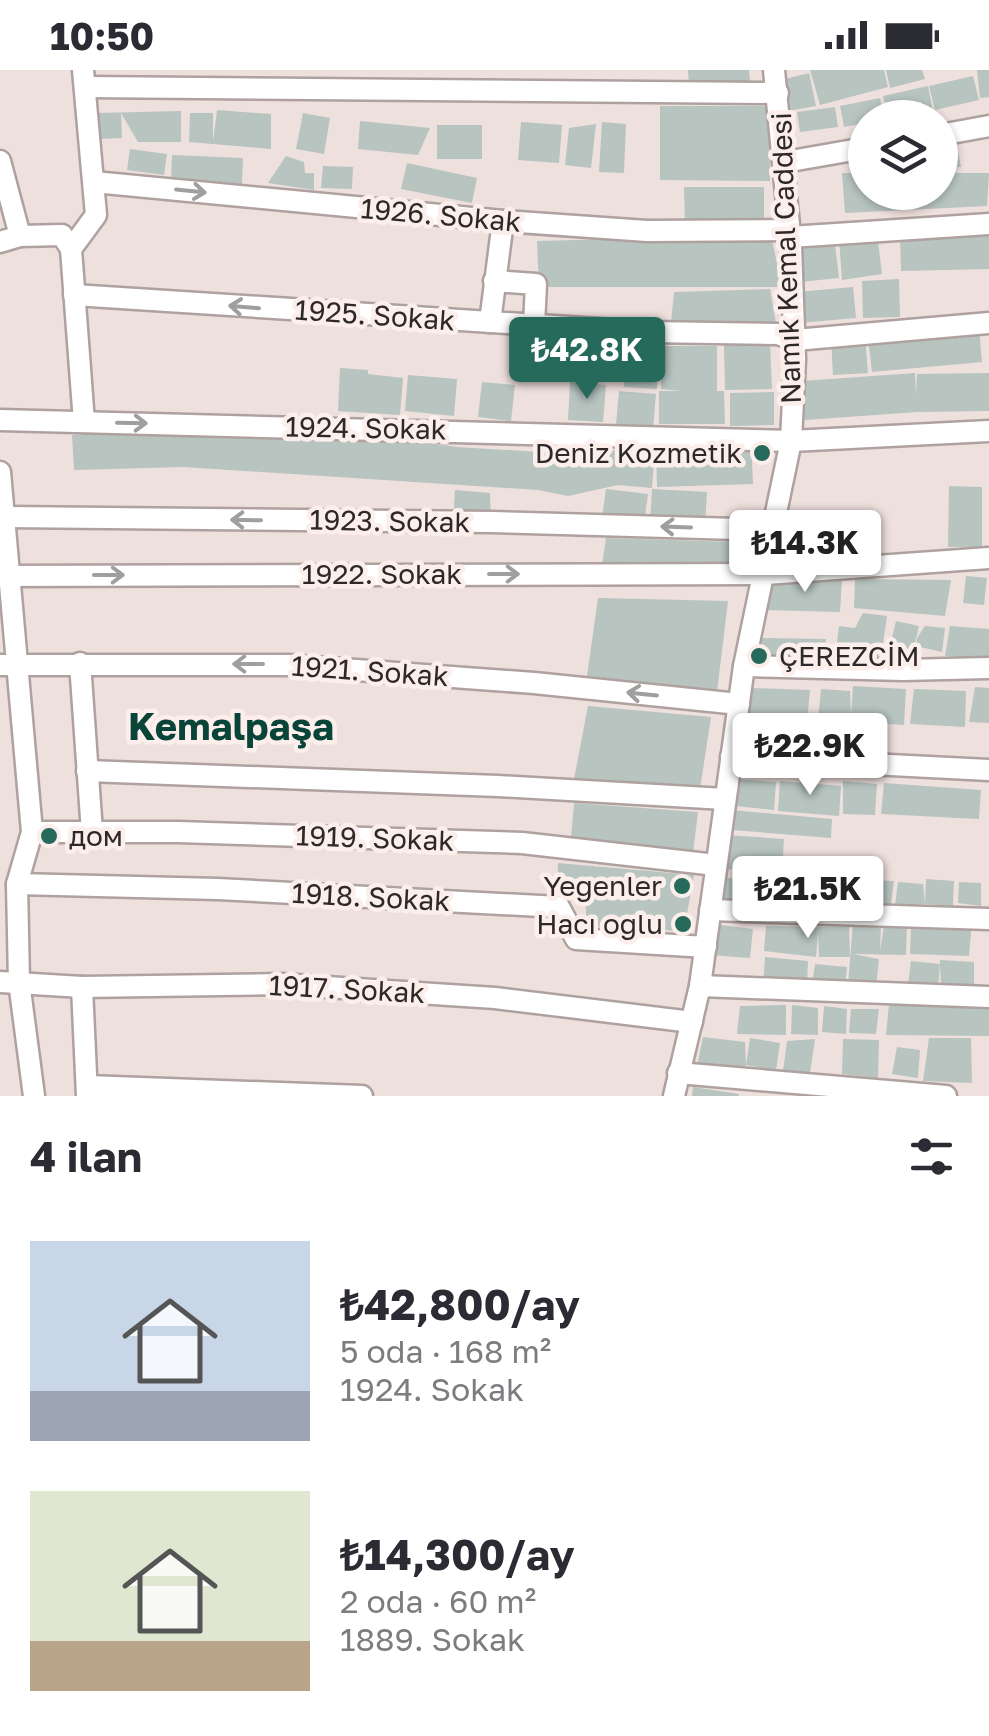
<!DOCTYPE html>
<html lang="tr">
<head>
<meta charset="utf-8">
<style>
  :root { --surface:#fff; --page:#f2f2f3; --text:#2b2b33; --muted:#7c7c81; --accent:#266a5c }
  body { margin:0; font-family:"Golos Text",sans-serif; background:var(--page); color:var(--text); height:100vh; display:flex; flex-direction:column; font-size:38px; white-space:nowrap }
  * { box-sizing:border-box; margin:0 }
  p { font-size:32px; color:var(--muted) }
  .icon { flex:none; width:55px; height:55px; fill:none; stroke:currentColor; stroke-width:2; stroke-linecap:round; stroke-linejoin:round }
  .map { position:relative; height:1026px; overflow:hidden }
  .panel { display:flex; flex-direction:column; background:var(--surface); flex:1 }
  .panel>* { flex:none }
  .controls { position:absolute; left:848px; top:30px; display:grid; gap:20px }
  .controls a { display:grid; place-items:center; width:110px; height:110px; border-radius:50%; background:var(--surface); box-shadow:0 2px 8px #0004; font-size:50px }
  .price { position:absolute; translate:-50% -85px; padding:0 22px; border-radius:10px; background:#fff; color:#222; font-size:32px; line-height:65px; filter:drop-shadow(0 2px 5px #0008) }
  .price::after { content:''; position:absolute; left:50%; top:60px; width:30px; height:22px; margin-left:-15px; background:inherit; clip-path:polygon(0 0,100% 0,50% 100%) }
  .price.selected { background:var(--accent); color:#fff }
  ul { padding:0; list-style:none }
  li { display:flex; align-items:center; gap:30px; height:250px; padding:0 30px }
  li span { display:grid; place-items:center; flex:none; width:280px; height:200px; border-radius:0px; color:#555 }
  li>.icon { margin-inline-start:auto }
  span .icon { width:120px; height:120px; fill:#fffc; stroke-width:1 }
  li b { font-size:42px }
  h2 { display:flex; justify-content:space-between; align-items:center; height:120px; padding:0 30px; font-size:42px }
  .status { display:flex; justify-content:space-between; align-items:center; height:70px; padding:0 50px; background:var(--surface); direction:ltr }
  .status svg { height:28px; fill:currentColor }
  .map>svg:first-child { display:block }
</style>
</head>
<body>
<div class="status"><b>10:50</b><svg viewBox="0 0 49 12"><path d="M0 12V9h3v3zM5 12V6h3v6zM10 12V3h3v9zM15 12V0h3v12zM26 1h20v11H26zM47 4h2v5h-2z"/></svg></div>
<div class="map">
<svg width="989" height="1026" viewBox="0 0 989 1026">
  <rect width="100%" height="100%" fill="#eee0dd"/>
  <g fill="#b7c4c0">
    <polygon points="688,0 749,0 750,12 689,14"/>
    <polygon points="810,0 884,0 888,17 820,35"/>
    <polygon points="886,0 922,0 925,9 890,18"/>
    <polygon points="977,0 989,0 989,27 980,28"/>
    <polygon points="809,3 816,36 788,41 781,10"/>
    <polygon points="973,6 979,30 935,40 929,16"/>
    <polygon points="928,16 933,41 888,48 883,26"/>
    <polygon points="880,28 884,48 865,48 865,53 844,57 840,36"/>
    <polygon points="660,36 770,36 770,111 660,110"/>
    <polygon points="835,37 838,57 800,62 797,42"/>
    <polygon points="217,40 271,44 271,79 189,72 190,43 213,43 213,72"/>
    <polygon points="181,41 181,72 138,72 121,43 122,68 98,69 98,43"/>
    <polygon points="303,43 330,48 324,84 296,79"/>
    <polygon points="360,51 430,58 418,85 358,79"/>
    <polygon points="521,52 562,55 559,93 518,90"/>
    <polygon points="602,52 626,54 624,103 599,102"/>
    <polygon points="596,54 591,98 565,95 569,58"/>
    <rect x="437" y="55" width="45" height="34"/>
    <polygon points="955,67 961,97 940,98 940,70"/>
    <polygon points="130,79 167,84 164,105 127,100"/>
    <polygon points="172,85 243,88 242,114 171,111"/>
    <polygon points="286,86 304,92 305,103 314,103 314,120 268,113"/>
    <polygon points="407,93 477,108 472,133 401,119"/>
    <polygon points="323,96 353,97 352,119 321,118"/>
    <polygon points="842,103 865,103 865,122 940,122 940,103 989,103 987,136 845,143"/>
    <polygon points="684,117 764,117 764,155 685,155"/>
    <polygon points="877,164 882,204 842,210 839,168"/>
    <polygon points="989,164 989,199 901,201 900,166"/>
    <polygon points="771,165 782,217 539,217 537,171"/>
    <polygon points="834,166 839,208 800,212 795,170"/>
    <polygon points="899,209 900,247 863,248 862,211"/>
    <polygon points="853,217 856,248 800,253 798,222"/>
    <polygon points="770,219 778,264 670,263 674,222"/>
    <polygon points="979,258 982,292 872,302 868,268"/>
    <polygon points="865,266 868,303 833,305 831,268"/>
    <polygon points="530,270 568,271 566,304 529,303"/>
    <polygon points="770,274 772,319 725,320 724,275"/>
    <polygon points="626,276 659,278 657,319 624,317"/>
    <polygon points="661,276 717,276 717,321 724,321 725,354 659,354 659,321 682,321 661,319"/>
    <polygon points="340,298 368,300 368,304 403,308 400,345 338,341"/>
    <polygon points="915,303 916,326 917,304 989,303 989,341 917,342 805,350 802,311"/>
    <polygon points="408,305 457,309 454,346 405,341"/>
    <polygon points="482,312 515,315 511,351 478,347"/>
    <polygon points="570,312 606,315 603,352 568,350"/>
    <polygon points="619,321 656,324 653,359 616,355"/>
    <polygon points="774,322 774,355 730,356 730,323"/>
    <polygon points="129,363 302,370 393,368 457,377 541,382 655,379 652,418 618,415 568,426 538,420 183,397 74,400 72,365"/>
    <polygon points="751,370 753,414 657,417 656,374"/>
    <polygon points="949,416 982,417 982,477 948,477"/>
    <polygon points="606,419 648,424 644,454 602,448"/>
    <polygon points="652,419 707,422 705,456 650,453"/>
    <polygon points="455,420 490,423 491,452 453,452"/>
    <polygon points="783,440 852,442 851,487 782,484"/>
    <polygon points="606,468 736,472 737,499 602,495"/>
    <polygon points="966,506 987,508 984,535 963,533"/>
    <polygon points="842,509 840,542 765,540 771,510"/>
    <polygon points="855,509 951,510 945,546 854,538"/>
    <polygon points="598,528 728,531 717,622 587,606"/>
    <polygon points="863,543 887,546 880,594 835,588 839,556 855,558"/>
    <polygon points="896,551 919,556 910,593 887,589"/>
    <polygon points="925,556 945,558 942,582 916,576 917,568"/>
    <polygon points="950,556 989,559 989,589 945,586"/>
    <polygon points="759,568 826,569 823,593 754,590"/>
    <polygon points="853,616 906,619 904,655 818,650 821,619 850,621 851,646"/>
    <polygon points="975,617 989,618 989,653 969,652"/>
    <polygon points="752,618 810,620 807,651 747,647"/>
    <polygon points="914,619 966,621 965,657 910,654"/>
    <polygon points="588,636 711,647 700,719 574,709"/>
    <polygon points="786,656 872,664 869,687 783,683"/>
    <polygon points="735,709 776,712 774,740 735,736"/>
    <polygon points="780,711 841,716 839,746 778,741"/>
    <polygon points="843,711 877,714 875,745 843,744"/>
    <polygon points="884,713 981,720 979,749 881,744"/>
    <polygon points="574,733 698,742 693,783 571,768"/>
    <polygon points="731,740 832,749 831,768 732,760"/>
    <polygon points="726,765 784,769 782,802 724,799"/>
    <polygon points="558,793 694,805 684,861 587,857 585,828 557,823"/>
    <polygon points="718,807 805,814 803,842 716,835"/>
    <polygon points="926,809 954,811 953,836 925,834"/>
    <polygon points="868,810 894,811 891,834 867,834"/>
    <polygon points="836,811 834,837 807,836 811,813"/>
    <polygon points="842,812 865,813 864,837 839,836"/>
    <polygon points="898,812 923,814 925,834 895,836"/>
    <polygon points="959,812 981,813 981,836 958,833"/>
    <polygon points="972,851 969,886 910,884 911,854"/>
    <polygon points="853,853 881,854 880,881 884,856 907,857 906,885 853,884 879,889 876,917 848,915"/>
    <polygon points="713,854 753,859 750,888 710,885"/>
    <polygon points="766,856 849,857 850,887 819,887 818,864 816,887 764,881"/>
    <polygon points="765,887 808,891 807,915 763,915"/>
    <polygon points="940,890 974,892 974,917 941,915 940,894 938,918 908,915 911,891 940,894"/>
    <polygon points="815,894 847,897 845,918 812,914"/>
    <polygon points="972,929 989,930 989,966 886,965 889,934 970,937"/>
    <polygon points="786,935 786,965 737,964 740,936"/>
    <polygon points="792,935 818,938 818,965 791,964"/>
    <polygon points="824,936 847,939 846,964 822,962"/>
    <polygon points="851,939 879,939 876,964 849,963"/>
    <polygon points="703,967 745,972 746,995 742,1001 697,996"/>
    <polygon points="750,968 780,973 776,1000 746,995"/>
    <polygon points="929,968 971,968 972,1013 923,1011"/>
    <polygon points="815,969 810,1003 783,1001 787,971"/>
    <polygon points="843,969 879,970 878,1008 842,1004"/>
    <polygon points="897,977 920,980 918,1008 892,1004"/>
    <polygon points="693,1017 739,1024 739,1026 692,1026"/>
  </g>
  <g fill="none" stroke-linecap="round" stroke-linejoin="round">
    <g stroke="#aea19f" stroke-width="25">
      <g id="minor">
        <polyline points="83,0 96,145 71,179 84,352"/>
        <polyline points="85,17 778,23"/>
        <polyline points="940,65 989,56"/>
        <polyline points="0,91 20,166 62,165 71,179"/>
        <polyline points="785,92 865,78"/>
        <polyline points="94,112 503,151 647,161 789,160"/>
        <polyline points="790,167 989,154"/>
        <polyline points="0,172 20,166"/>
        <polyline points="494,211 536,214 534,255"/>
        <polyline points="74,225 647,262 778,264 795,270 989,253"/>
        <polyline points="490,252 503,151"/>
        <polyline points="0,350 791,371 989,361"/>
        <polyline points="0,402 32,762 17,814 19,912 34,1026"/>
        <polyline points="6,447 491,452 773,460"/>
        <polyline points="0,506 765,504 989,488"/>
        <polyline points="80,593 92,762"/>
        <polyline points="0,595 288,595 534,613 739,634"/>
        <polyline points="744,596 903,600 989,598"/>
        <polyline points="731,687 989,700"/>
        <polyline points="87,701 498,716 725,729"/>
        <polyline points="32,762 178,762 522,773 716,795"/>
        <polyline points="17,814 218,819 559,837 576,869 706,877"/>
        <polyline points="710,840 989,849"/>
        <polyline points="0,912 82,917 281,914 495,928 692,952"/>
        <polyline points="700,916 989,927"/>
        <polyline points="82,917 87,1026"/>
        <polyline points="678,1003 946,1026"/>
        <polyline points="87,1016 362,1026"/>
        <polyline points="674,1026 700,916 744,596 791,371 795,289 791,176 774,0"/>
      </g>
    </g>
    <use href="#minor" stroke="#fff" stroke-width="20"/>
  </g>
  <defs><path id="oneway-shaft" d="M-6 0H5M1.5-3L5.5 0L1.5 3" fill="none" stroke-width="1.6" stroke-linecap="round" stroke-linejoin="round" transform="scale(2.5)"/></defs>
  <g stroke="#a19f9e">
    <use href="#oneway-shaft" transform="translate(191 121) rotate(6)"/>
    <use href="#oneway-shaft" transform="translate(244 237) rotate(-175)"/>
    <use href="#oneway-shaft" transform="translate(132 353) rotate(1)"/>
    <use href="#oneway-shaft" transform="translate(246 450) rotate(-179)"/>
    <use href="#oneway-shaft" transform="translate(676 457) rotate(-178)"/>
    <use href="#oneway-shaft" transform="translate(504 504)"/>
    <use href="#oneway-shaft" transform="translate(109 505)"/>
    <use href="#oneway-shaft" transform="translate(248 594) rotate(-180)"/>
    <use href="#oneway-shaft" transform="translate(642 624) rotate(-174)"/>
  </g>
  <g fill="#266a5c" stroke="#fbeeeb" stroke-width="4">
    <circle cx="762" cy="383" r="10"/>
    <circle cx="759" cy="586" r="10"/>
    <circle cx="49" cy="766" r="10"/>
    <circle cx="682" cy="816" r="10"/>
    <circle cx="683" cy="854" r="10"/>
  </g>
  <g text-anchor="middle" stroke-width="9" stroke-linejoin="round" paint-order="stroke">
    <g font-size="28" fill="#2e2928" stroke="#fbeeeb">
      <text transform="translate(441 145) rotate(5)" y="10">1926. Sokak</text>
      <text transform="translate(786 188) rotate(-92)" y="10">Namık Kemal Caddesi</text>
      <text transform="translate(375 245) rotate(4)" y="10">1925. Sokak</text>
      <text transform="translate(366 358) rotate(1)" y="10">1924. Sokak</text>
      <text transform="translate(390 451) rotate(1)" y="10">1923. Sokak</text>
      <text x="382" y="514">1922. Sokak</text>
      <text transform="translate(370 601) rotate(4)" y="10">1921. Sokak</text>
      <text transform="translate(375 768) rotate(2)" y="10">1919. Sokak</text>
      <text transform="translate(371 827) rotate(3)" y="10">1918. Sokak</text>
      <text transform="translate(347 919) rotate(3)" y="10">1917. Sokak</text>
    </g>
    <g font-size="28" fill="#2e2928" stroke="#fbeeeb" text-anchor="end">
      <text x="742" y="393">Deniz Kozmetik</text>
      <text x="779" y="596" text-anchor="start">ÇEREZCİM</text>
      <text x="69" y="776" text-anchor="start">дом</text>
      <text x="662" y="826">Yeğenler</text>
      <text x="663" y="864">Hacı oğlu</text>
    </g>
    <g font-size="38" font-weight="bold" fill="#094439" stroke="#fbeeeb">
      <text x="231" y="670">Kemalpaşa</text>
    </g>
  </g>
</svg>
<div class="controls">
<a><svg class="icon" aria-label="layers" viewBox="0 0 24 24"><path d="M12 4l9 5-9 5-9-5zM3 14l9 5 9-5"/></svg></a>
</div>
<b class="price selected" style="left:587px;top:332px">₺42.8K</b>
<b class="price" style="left:805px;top:525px">₺14.3K</b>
<b class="price" style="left:810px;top:728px">₺22.9K</b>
<b class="price" style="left:808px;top:871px">₺21.5K</b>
</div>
<section class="panel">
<h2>4 ilan<svg class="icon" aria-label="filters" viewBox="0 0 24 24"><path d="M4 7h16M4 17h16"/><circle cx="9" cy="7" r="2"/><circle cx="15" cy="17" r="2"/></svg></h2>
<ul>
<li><span style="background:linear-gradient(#c9d6e8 75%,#9aa5b1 0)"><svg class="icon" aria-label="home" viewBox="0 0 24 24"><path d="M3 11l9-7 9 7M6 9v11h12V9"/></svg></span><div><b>₺42,800/ay</b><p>5 oda · 168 m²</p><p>1924. Sokak</p></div></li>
<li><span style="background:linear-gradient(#dfe7d0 75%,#b9a48a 0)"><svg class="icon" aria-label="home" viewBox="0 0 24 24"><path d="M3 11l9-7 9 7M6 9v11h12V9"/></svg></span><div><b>₺14,300/ay</b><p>2 oda · 60 m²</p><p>1889. Sokak</p></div></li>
</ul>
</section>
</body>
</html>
